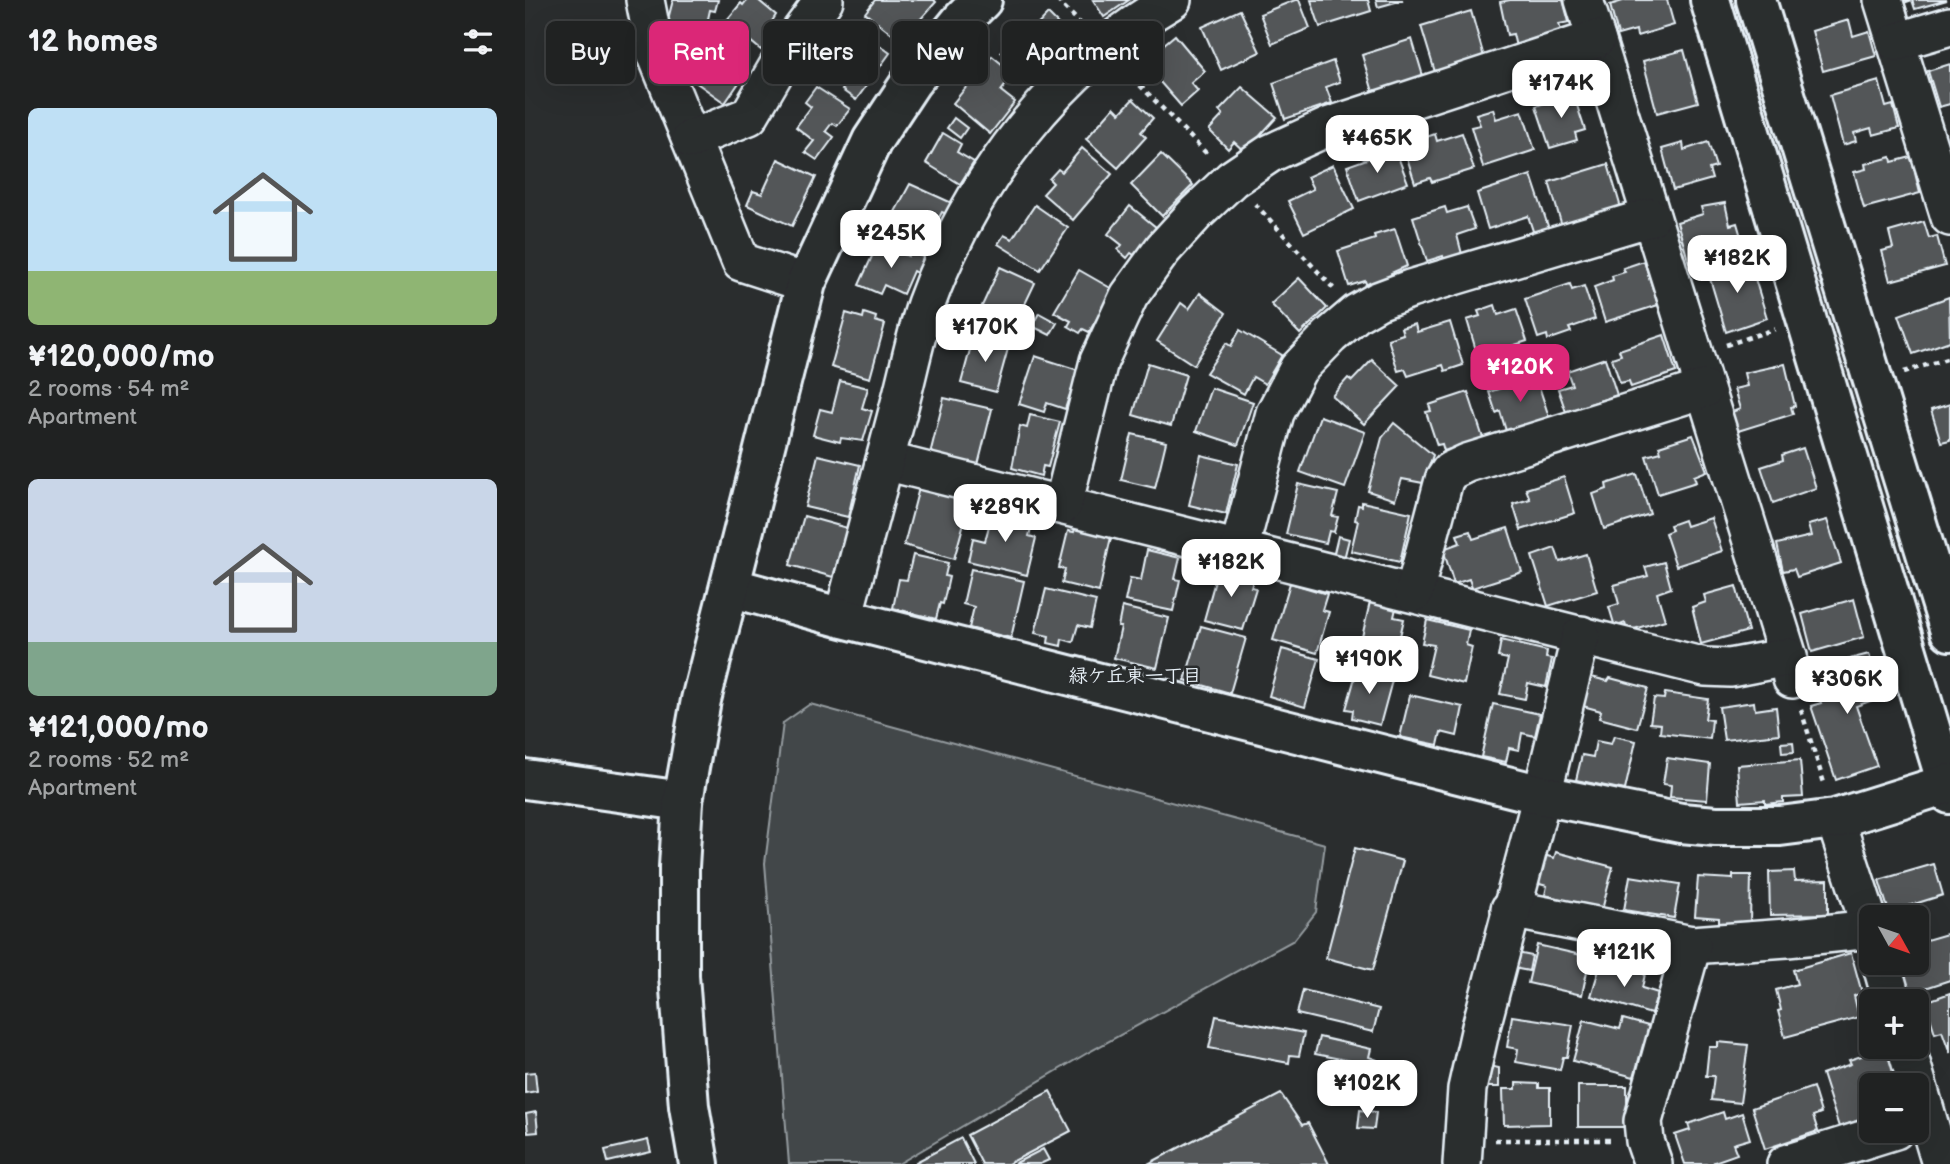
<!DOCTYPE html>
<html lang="en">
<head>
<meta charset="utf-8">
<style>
  :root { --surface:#202222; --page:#2d2f2f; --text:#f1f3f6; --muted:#a2a4a5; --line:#3d3f40; --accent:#db2777 }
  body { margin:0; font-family:"Balsamiq Sans","Klee One",sans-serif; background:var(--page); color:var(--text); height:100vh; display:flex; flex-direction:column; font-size:26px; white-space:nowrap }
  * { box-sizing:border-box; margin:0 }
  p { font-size:23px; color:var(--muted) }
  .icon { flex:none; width:38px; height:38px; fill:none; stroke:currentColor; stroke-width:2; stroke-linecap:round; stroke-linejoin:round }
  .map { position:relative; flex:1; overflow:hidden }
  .panel { display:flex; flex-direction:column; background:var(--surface); width:525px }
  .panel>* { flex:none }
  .top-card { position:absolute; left:21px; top:21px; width:665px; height:63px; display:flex; gap:14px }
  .needle { width:46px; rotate:130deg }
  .tools { position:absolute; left:1334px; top:905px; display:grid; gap:14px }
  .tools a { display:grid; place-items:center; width:70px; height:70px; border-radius:10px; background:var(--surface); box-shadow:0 7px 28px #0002,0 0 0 2px var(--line); font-size:35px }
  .price { position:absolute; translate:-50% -60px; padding:0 16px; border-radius:14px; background:#fff; color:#222; font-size:23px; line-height:46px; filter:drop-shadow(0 2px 4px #0008) }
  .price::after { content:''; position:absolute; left:50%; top:42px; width:21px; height:16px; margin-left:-10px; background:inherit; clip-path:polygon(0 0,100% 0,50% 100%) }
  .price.current { background:var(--accent); color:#fff }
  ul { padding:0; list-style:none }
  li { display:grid; align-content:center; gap:14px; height:371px; padding:0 28px }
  li span { display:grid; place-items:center; height:217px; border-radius:10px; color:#555 }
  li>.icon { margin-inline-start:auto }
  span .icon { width:126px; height:126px; fill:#fffc; stroke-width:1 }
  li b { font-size:30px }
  h2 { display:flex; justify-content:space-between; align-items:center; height:84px; padding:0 28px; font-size:30px }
  .tag { padding:0 24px; border-radius:10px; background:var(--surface); box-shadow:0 7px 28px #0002,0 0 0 2px var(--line); font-size:24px; line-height:63px }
  .tag.current { background:var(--accent); color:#fff }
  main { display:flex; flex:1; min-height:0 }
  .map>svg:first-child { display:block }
</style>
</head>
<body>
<main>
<section class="panel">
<h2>12 homes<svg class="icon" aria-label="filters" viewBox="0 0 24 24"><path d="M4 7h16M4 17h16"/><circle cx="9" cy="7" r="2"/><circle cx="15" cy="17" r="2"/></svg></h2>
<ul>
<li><span style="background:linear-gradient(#bfe0f5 75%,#8fb573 0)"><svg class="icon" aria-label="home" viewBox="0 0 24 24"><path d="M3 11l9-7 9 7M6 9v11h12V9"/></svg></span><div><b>¥120,000/mo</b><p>2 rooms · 54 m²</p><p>Apartment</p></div></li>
<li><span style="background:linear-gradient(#c9d6e8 75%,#7fa58c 0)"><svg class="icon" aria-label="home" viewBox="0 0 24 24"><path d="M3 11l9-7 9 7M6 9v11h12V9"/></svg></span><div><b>¥121,000/mo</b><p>2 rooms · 52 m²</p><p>Apartment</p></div></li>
</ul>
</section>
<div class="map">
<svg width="1425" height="1164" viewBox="0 0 1425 1164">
  <rect width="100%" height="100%" fill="#2a2d2e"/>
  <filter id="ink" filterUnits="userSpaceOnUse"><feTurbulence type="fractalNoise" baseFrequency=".0143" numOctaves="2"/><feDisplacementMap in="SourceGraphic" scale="14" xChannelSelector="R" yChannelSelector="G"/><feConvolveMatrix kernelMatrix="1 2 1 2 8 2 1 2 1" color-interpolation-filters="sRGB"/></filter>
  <g filter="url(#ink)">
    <polygon fill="#424648" stroke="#959ca0" stroke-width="2" points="285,704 800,844 791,912 769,940 564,1052 373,1164 264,1164 240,863 258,723"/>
    <g fill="#535759" stroke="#e8f1f8" stroke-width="2">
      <polygon points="148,0 193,0 190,11 185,10 179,37 141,27"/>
      <polygon points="222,0 233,0 251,15 244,26 252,32 236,50 201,21 216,3 218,5"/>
      <polygon points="350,0 409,0 411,2 376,41 340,13"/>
      <polygon points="568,0 604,0 579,17"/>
      <polygon points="770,0 774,0 785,28 747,44 735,14"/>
      <polygon points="786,0 843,0 846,11 795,27"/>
      <polygon points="851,0 878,0 853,7"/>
      <polygon points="985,0 1038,0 1044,22 1034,24 1037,34 991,47 988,34 982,35 975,2"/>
      <polygon points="1101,0 1142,0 1149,25 1112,36 1111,30 1093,35 1085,5"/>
      <polygon points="1378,0 1422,0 1390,9 1387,0 1379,3"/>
      <polygon points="715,10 735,52 696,70 677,27"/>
      <polygon points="946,11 959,57 910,72 896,26"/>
      <polygon points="523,14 539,30 531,39 540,48 507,80 476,52 495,32 501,37"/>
      <polygon points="1324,20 1328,36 1344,31 1351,56 1298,71 1287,31"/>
      <polygon points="326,24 365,53 331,100 317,90 320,86 306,76 313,67 308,62 316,52 308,47"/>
      <polygon points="650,35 680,71 666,83 673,91 656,106 620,65 635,53 632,50"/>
      <polygon points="887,39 898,76 848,92 837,55"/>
      <polygon points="192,46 224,68 200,103 169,81"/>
      <polygon points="1159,50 1173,102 1132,113 1118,61"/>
      <polygon points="467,56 489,74 476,91 490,102 465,134 428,103"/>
      <polygon points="808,61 815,82 801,87 807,103 760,119 748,83"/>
      <polygon points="1425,64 1425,104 1414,107 1403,71"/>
      <polygon points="1354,81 1361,107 1368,105 1374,128 1348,135 1346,128 1329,133 1331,141 1318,145 1305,95"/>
      <polygon points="291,87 325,109 312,126 307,123 301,131 309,137 292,160 280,152 289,141 271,127 286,107 280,102"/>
      <polygon points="717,87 752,117 720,152 709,142 703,149 684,130 698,115 694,111"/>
      <polygon points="1048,93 1060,130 1050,133 1052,140 1025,148 1011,106"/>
      <polygon points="608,99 628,118 616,132 621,137 593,168 561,139 589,107 595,113"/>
      <polygon points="968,109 971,119 997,111 1010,150 958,167 946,127 955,125 951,114"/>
      <polygon points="429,118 442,128 435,138 422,128"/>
      <polygon points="418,133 436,144 432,152 449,162 435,184 401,163"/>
      <polygon points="937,133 949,169 907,182 905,178 890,183 878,145 910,134 912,141"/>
      <polygon points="1183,142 1191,167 1184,169 1187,179 1148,190 1137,149 1158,143 1159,150"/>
      <polygon points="557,148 587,174 548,220 518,194 528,183 524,179 533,169 537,172"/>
      <polygon points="870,149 883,183 834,201 822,166"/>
      <polygon points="636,154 668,185 637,216 606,185"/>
      <polygon points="1366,157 1367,162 1386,157 1395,193 1339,208 1329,172 1341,169 1340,164"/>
      <polygon points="253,159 291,177 267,226 222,205 228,191 237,194"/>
      <polygon points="1083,164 1096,208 1037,226 1024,182"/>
      <polygon points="808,165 829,209 779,233 763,201 788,189 782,177"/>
      <polygon points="1006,175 1024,229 1009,234 1003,216 963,229 952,193"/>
      <polygon points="385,184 427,203 421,214 417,212 401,242 396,240 392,249 382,244 387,235 364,223"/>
      <polygon points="1200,203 1205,225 1212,223 1219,247 1164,263 1152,222 1178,214 1176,207"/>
      <polygon points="510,205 543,228 515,270 473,244 479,235 487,239"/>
      <polygon points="605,206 632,228 609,255 606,253 602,258 593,250 597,245 583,234"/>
      <polygon points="920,207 922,213 942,207 950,229 932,235 937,254 919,260 918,256 902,261 888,217"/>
      <polygon points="1399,222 1404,238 1412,236 1420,266 1365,281 1357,251 1368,248 1364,232"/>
      <polygon points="870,229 882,266 866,273 867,278 842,286 840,281 824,286 813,251 850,239 849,235"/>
      <polygon points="353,243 383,256 384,251 403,259 396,275 388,271 378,294 359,285 355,294 334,285"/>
      <polygon points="1224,259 1242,318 1201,332 1183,272"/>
      <polygon points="1119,261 1133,305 1080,322 1069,287 1088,280 1087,276 1100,272 1098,268"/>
      <polygon points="475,267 510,283 490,325 456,308"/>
      <polygon points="554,270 589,290 564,332 558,329 555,333 543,326 546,321 529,312"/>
      <polygon points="774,278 802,308 775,334 746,304"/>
      <polygon points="1045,284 1047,290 1059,286 1070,319 1044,328 1046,332 1023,340 1022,335 1013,338 1000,299"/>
      <polygon points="675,293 701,313 669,365 632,341 656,303 664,309"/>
      <polygon points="1424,297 1425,341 1388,354 1374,315"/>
      <polygon points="970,305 973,315 991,309 1002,341 953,357 942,320 955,316 953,311"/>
      <polygon points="321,313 338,318 339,313 351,317 350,321 360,324 345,378 306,367"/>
      <polygon points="514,313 532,323 525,335 507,326"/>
      <polygon points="925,322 938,365 920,371 918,365 883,376 880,369 873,371 863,339 878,334 876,328 890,324 892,332"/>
      <polygon points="715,330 757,355 740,384 728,377 719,394 681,373 701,343 706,346"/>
      <polygon points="449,335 484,345 471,392 436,383"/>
      <polygon points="1139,335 1151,372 1106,387 1104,381 1095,383 1087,358 1096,355 1094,350"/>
      <polygon points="510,356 553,370 540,409 522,403 519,412 494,404"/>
      <polygon points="1080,358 1092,395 1041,412 1033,389 1047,385 1042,371"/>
      <polygon points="847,360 875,386 839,424 807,396 823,378 827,381"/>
      <polygon points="623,363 661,375 646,426 608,415"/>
      <polygon points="1260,364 1270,406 1266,407 1268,414 1213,431 1207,412 1215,409 1209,389 1222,386 1219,373"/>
      <polygon points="1011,377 1024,417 981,431 975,411 971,413 964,392"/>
      <polygon points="315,381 343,388 337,408 347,411 338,441 316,438 315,442 288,435 295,409 307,412"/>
      <polygon points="686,388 728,402 713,445 671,431"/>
      <polygon points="943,392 958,438 919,451 917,444 912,445 901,412 906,411 904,405"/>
      <polygon points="419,398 467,409 453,465 405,454"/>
      <polygon points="1425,404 1425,440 1416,442 1406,410"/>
      <polygon points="505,415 535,422 523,467 518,466 516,476 487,468 495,426 502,428"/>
      <polygon points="795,416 840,432 820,488 775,472"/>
      <polygon points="869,423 908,455 898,483 877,479 870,500 843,491 857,438"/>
      <polygon points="607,434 641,442 630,488 596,480"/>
      <polygon points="1168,435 1182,471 1169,476 1171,482 1133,494 1121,456 1136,452 1134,446"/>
      <polygon points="1278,448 1291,488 1248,503 1236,467 1258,460 1257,455"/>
      <polygon points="293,455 335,465 323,517 280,507"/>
      <polygon points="676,455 713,464 701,514 664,505"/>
      <polygon points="1112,474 1125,514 1079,529 1068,494 1082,489 1081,484"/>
      <polygon points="1039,477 1050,513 996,530 988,504 1005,499 1001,489"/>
      <polygon points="773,484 813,493 807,516 813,517 809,532 804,531 801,543 761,534"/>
      <polygon points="394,488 445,501 429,559 379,545"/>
      <polygon points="837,502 886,513 875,562 826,551 833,521 830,520 833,505 837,506"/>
      <polygon points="468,511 508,520 504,536 511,538 502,575 443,561 448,538 460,541"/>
      <polygon points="279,516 322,528 308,577 265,565"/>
      <polygon points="1186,518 1197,551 1151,566 1140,533 1147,530 1145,525 1159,520 1161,526"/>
      <polygon points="1302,520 1316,563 1272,577 1269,569 1258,571 1252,544 1286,536 1283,525"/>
      <polygon points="983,528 997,572 947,588 944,579 929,584 918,549 935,543 932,535 945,531 948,539"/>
      <polygon points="550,529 586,537 574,592 537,583 540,569 534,568 543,531 549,532"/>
      <polygon points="813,536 824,539 819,559 808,557"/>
      <polygon points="1030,548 1035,562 1061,554 1072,591 1023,606 1007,556"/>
      <polygon points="622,550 655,558 650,579 655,580 648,611 600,601 605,578 616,580"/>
      <polygon points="388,555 423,563 420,576 424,577 418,604 415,603 411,619 368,608 374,579 382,580"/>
      <polygon points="1139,562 1146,588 1132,593 1140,620 1102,631 1100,623 1090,627 1084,607 1094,604 1089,585 1123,576 1120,567"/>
      <polygon points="715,568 730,573 726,587 731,588 718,630 679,620 693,570 713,576"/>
      <polygon points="446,569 499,581 486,638 444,628 449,607 438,604"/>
      <polygon points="765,583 802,594 797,610 804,612 792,653 748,640"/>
      <polygon points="1211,586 1223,631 1176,644 1167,607 1181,602 1179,595"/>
      <polygon points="521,589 571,601 565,628 553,625 548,642 537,639 536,646 523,643 524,636 510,633"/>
      <polygon points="1329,599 1339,637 1287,652 1277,614"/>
      <polygon points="845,602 871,608 869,617 879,619 869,662 860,660 858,665 832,659"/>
      <polygon points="597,607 644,618 632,668 589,658 596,627 593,627"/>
      <polygon points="902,620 944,630 941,645 947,647 939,684 902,675 909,645 897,643"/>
      <polygon points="676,626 721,638 705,693 660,680"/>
      <polygon points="976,640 1022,651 1021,658 1027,659 1021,687 1003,683 1000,699 975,694 983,659 973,657"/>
      <polygon points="757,649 794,659 780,707 744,696"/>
      <polygon points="1344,654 1356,697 1331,706 1352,766 1311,780 1286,706 1296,703 1289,682 1323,669 1321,660"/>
      <polygon points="833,667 868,677 855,725 827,718 828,710 821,709"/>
      <polygon points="1066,677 1083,681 1085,678 1123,688 1112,728 1074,718 1076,711 1058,706"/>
      <polygon points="1140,693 1183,699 1180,719 1187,720 1185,739 1135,733 1136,724 1125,723 1129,698 1139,699"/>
      <polygon points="885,695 938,707 932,736 916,732 913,745 875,737"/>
      <polygon points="1229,702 1230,710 1251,707 1254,734 1199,740 1194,707"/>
      <polygon points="968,704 1015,714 1010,736 997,733 994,750 984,748 981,762 956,757"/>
      <polygon points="1089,736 1111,741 1100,790 1051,780 1057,755 1068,757 1071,741 1086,744"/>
      <polygon points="1268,742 1269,752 1257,753 1256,743"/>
      <polygon points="1142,758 1185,764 1182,800 1145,797 1146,785 1138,784"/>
      <polygon points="1275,760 1278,797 1258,798 1258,802 1240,804 1240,800 1215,802 1212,765"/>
      <polygon points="830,848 878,861 848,970 801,958"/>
      <polygon points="1031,852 1088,867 1077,910 1020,895 1022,886 1011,883 1019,855 1029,858"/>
      <polygon points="1409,864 1418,895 1364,912 1354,880"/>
      <polygon points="1269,871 1270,881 1303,880 1303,914 1245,915 1244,872"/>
      <polygon points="1208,875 1226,875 1225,923 1194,923 1194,918 1170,916 1173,877 1208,879"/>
      <polygon points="1105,876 1155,884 1149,918 1099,910"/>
      <polygon points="1425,933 1425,980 1382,994 1372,962 1391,962 1391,943"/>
      <polygon points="1012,945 1065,957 1057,995 1003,983"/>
      <polygon points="992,953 1007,956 1004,971 988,968"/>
      <polygon points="1326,953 1337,993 1329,996 1334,1017 1260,1037 1253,1011 1256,1010 1251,990 1272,984 1268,970"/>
      <polygon points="1076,963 1120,974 1117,988 1133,993 1126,1014 1066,996"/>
      <polygon points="778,990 854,1009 848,1032 772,1014"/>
      <polygon points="1425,993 1425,1053 1417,1031 1410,1033 1400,1002"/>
      <polygon points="691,1016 779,1033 774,1056 765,1055 764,1063 684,1048"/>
      <polygon points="987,1016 1048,1025 1042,1057 1038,1057 1035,1070 991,1062 993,1049 982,1047"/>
      <polygon points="1098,1019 1127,1027 1122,1046 1118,1045 1109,1077 1048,1061 1059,1020 1095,1029"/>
      <polygon points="794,1037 846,1049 844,1057 852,1060 851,1066 790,1054"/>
      <polygon points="1193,1042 1223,1045 1215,1103 1186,1100 1189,1076 1181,1076 1184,1047 1193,1047"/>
      <polygon points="1361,1048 1373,1083 1346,1085 1346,1116 1314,1127 1297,1074 1326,1064 1324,1060"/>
      <polygon points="964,1066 974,1068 974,1087 961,1087"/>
      <polygon points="10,1072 12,1091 0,1093 0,1073"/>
      <polygon points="991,1083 1014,1084 1014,1088 1025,1088 1025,1124 979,1125 978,1089 991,1089"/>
      <rect x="1053" y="1086" width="49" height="41"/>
      <polygon points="1288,1087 1296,1113 1288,1116 1293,1131 1240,1149 1227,1108"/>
      <polygon points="525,1091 546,1131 483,1164 457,1164 442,1135"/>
      <polygon points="756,1094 777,1125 783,1123 804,1164 623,1164"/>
      <polygon points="835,1110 851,1112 849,1129 833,1128"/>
      <polygon points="11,1112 13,1132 3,1133 1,1114"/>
      <polygon points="1198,1112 1200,1119 1217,1113 1225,1139 1208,1144 1212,1154 1189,1162 1190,1164 1160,1164 1150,1135 1165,1130 1163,1124"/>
      <polygon points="436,1138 449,1164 392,1164 391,1162"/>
      <polygon points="123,1140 126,1152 83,1162 80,1150"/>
      <polygon points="518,1149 524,1160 515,1164 489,1164"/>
    </g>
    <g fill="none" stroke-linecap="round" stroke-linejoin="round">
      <g stroke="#e8f1f8" stroke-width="42">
        <g id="street">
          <polyline points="120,0 130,51 216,262 281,283"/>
          <polyline points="1059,0 1263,657 1267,679"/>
          <polyline points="1358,0 1425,217"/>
          <polyline points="1371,42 1425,26"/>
          <polyline points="166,139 224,116 265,46 299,0"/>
          <polyline points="360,461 1180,667 1205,668 1263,657"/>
          <polyline points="538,505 574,361 604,296 638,249 670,214 707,179 744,154 805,126 1071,39"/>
          <polyline points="714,550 750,413 773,369 805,336 832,313 853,301 885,289 1126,217"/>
          <polyline points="889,593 919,480 925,471 942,463 1179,389"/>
          <path d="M318,618C337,548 355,477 374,407C383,373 390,337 401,304C446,180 532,67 647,0"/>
          <polyline points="1310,819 1346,929"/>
          <polyline points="985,909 1167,945 1262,938 1346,929"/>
          <polyline points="1356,962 1367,1001"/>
          <polyline points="1381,1046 1416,1164"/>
          <polyline points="937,1164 942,1089 956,1027 1017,795 1056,635"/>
          <polyline points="1128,1164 1120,1141 1118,1121 1167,945"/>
          <polyline points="1261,1164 1370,1130"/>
        </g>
      </g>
      <g stroke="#e8f1f8" stroke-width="44">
        <g id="secondary">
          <polyline points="1185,0 1425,794"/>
          <polyline points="1231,0 1425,631"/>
          <polyline points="205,587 318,618 1017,795 1156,823 1191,826 1255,826 1310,819 1425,783"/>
          <polyline points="0,779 158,801"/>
          <polyline points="174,1164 164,1106 154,976 154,867 158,801 176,700 281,283 347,141 386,82 436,21 457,0"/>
        </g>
      </g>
      <g stroke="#e8f1f8" stroke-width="4.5" stroke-dasharray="5 5" stroke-linecap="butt">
        <polyline points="532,0 556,24"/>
        <polyline points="601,71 683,155"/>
        <polyline points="730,204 810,290"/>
        <polyline points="1201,345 1250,329"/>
        <polyline points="1379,372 1425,358"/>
        <polyline points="1276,710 1300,786"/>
        <polyline points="970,1140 1087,1140"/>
      </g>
      <use href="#street" stroke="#2a2d2e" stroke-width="37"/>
      <use href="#secondary" stroke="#2a2d2e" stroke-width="38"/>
    </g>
  </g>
  <g text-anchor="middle" stroke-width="5" stroke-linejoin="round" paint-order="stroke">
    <g font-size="19" font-weight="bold" fill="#e8f1f8" stroke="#2a2d2e">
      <text x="610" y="682">緑ケ丘東一丁目</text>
    </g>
  </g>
</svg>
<div class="tools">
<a><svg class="needle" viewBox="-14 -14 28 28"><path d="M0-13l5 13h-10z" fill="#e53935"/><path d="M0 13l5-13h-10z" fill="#a2a4a5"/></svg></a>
<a>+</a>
<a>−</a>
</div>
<b class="price" style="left:1036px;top:120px">¥174K</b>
<b class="price" style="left:852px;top:175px">¥465K</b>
<b class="price" style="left:366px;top:270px">¥245K</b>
<b class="price" style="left:1212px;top:295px">¥182K</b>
<b class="price" style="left:460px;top:364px">¥170K</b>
<b class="price current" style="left:995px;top:404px">¥120K</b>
<b class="price" style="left:480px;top:544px">¥289K</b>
<b class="price" style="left:706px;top:599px">¥182K</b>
<b class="price" style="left:844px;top:696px">¥190K</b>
<b class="price" style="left:1322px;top:716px">¥306K</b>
<b class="price" style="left:1099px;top:989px">¥121K</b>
<b class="price" style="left:842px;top:1120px">¥102K</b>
<div class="top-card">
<a class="tag">Buy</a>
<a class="tag current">Rent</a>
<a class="tag">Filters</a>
<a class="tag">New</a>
<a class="tag">Apartment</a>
</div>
</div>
</main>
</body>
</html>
